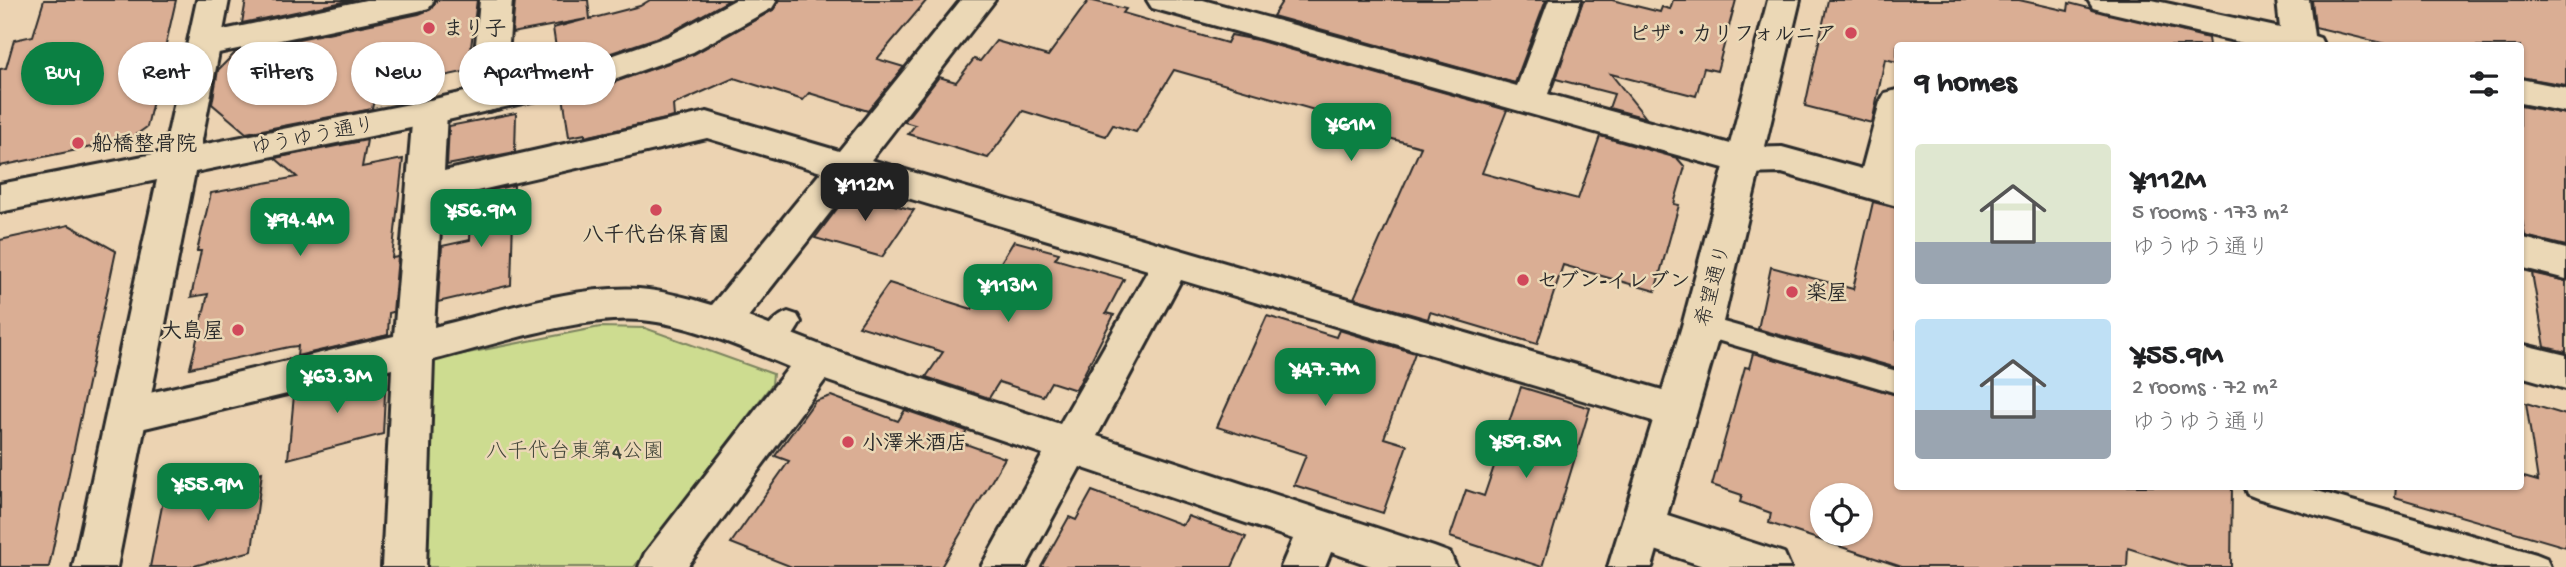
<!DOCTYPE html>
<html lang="en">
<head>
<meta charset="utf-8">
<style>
  :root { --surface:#fff; --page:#f6f6f6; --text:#202124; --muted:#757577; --accent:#0b8043 }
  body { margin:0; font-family:"Gochi Hand","Klee One",sans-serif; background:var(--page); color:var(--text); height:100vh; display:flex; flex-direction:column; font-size:26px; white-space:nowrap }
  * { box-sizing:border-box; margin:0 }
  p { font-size:23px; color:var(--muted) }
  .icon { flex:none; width:38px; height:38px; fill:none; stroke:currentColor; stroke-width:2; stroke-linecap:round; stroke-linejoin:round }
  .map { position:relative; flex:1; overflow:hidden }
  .side { position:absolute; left:1894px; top:42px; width:630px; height:448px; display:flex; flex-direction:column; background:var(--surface); border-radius:7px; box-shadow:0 2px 5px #0004 }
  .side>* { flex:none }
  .guide { position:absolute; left:21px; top:42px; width:665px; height:63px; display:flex; gap:14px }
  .controls { position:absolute; left:1810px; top:483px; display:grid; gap:14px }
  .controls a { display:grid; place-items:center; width:63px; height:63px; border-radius:50%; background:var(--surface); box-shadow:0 2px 5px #0004; font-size:35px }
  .price { position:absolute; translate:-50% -60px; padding:0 16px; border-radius:14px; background:var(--accent); color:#fff; font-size:23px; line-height:46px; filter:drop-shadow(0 2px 4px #0008) }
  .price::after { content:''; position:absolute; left:50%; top:42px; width:21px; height:16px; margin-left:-10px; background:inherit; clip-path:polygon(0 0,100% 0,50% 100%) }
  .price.on { background:#222; color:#fff }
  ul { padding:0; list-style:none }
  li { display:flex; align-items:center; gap:21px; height:175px; padding:0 21px }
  li span { display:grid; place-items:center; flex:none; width:196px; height:140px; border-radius:7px; color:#555 }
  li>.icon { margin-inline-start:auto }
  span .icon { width:84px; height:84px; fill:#fffc; stroke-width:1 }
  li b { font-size:30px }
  h2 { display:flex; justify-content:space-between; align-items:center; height:84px; padding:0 21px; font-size:30px }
  .chip { padding:0 24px; border-radius:32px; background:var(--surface); box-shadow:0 2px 5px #0004; font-size:24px; line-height:63px }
  .chip.on { background:var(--accent); color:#fff }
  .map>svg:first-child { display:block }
</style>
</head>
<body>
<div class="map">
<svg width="2566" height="567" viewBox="0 0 2566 567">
  <rect width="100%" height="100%" fill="#ecd3b2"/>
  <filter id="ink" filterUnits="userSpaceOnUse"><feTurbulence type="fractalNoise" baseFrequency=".0143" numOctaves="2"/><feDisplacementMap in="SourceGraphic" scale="14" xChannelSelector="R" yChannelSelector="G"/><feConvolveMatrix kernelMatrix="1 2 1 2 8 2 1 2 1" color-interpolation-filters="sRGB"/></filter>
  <g filter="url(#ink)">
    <polygon fill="#cddc90" stroke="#7c845e" stroke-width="2" points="600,327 645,328 773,374 772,384 634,567 426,567 432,360"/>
    <g fill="#daae94" stroke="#2b2b2b" stroke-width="2" fill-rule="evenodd">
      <polygon points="44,0 176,0 147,127 130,139 0,166 0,69 6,68 14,40 33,36"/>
      <polygon points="246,0 353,0 242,23"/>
      <polygon points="437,0 477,0 468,71 376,90 372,109 246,133 212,104 218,70 236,52 419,14 431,9"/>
      <polygon points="515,0 588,0 590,19 640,6 650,0 730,0 668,34 590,60 559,68 553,28 587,19 512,33"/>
      <polygon points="780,0 927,0 877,59 904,67 868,111 809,93 803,100 734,78 673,105 674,117 585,137 585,134 569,137 563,96 598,88 694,54 773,10"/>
      <polygon points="1089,0 1126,9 1123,13 1227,43 1231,35 1257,40 1507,110 1482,173 1578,199 1600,136 1677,158 1685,167 1674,204 1679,205 1655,291 1563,265 1537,344 1430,312 1428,319 1354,298 1421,147 1357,129 1360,123 1174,70 1136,132 1113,125 1106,136 1023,111 988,158 908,134 915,125 904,122 939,77 956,82 974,59 980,61 996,41 1048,56"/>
      <polygon points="1283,0 1546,0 1515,83 1273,16"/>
      <polygon points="1583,0 1612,0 1660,12 1662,7 1670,9 1673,0 1736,0 1717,71 1704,68 1696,96 1611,74 1646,118 1609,108 1614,94 1556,79"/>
      <polygon points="1828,0 2019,0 2068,11 2069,3 2208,38 2209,46 1897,46 1897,62 1885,59 1872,123 1805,106"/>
      <polygon points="2312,0 2566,0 2566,85 2520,77 2520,46 2394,46 2315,27"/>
      <polygon points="2520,106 2566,114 2566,246 2525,236 2520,209"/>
      <polygon points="516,113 515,152 447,165 449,126"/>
      <polygon points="367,140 362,167 403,159 392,258 398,257 393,312 389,313 388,335 297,356 298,346 289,347 190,368 208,294 191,297 201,251 197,251 211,193 297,177 275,158"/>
      <polygon points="514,185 511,285 438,302 442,246 470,240 472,195"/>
      <polygon points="852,189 892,200 889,204 914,210 882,257 815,238"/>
      <polygon points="1873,202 1897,208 1897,368 1758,329 1771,267 1853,289"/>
      <polygon points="69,225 116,251 49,567 0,567 0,240"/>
      <polygon points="1014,241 1059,253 1055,259 1124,279 1106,313 1114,315 1076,390 1051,382 1043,396 999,382 989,398 926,377 943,352 859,326 889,283 972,309"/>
      <polygon points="2532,273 2566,281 2566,352 2545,347"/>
      <polygon points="1267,316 1336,337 1339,330 1415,353 1384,438 1407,445 1383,513 1294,485 1306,455 1217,427"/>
      <path d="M1753,353L1897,395V486H2232L2231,567H2187L2128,548L2127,567H1902L1769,523L1771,513L1740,502L1742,495L1712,485L1745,367L1749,368ZM1822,495H1860V534H1822Z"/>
      <polygon points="386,373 383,434 288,459 294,395"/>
      <polygon points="1521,387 1590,408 1542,567 1450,537 1466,490 1484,496"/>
      <polygon points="831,396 898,421 905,410 967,431 960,442 1005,458 941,567 792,567 731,543 789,461 775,456 815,401"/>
      <polygon points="2526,403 2566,415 2566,547 2395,497 2396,486 2522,486 2520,476 2538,481"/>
      <polygon points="262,472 252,551 190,567 150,567 164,496"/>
      <polygon points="1092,491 1183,525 1188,516 1246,537 1232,567 1041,567 1069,517 1076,520"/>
    </g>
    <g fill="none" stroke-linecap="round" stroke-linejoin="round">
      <g stroke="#2b2b2b" stroke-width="6">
        <g id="lane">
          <path d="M788,312L797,315L801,322C792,338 781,357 762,350L758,343C765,330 775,316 788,312Z"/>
          <polygon points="1702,316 1897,371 1897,393 1693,333 1689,326 1693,319"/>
          <polygon points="2244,486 2300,486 2536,554 2546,558 2550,567 2492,567 2257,498 2247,494"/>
        </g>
      </g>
      <g stroke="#2b2b2b" stroke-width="6">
        <g id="street">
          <polygon points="366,0 434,0 429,8 418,11 204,56 192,53 187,45 192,37 204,34"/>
          <polygon points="480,0 512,0 505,99 500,108 488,111 476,108 471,99"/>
          <path d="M961,0H995L871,160L1676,394L1691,399L1697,411L1691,423L1676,428L1181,280L1097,436L1434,547L1450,553L1456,567H1374L1331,552L1325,567H1281L1293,539L1080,467L1026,567H981L1043,454L825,380L687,567H639L645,553L789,367C742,348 693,325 642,320C580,315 493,345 433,360L426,567H382L392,369L128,432L113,427L107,415L113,403L128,398L394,336L413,112L418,103L430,100L442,103L447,112L444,171L707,112L839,151ZM707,138L821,172L712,305C689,298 664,291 639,289C575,285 497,312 434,327L442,199ZM854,182L1148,270L1060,424L828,348L748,317Z"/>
          <polygon points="1147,0 1203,0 1517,86 1549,0 1581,0 1548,94 1745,148 1782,147 1862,169 1880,102 1885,93 1897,90 1897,206 1782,173 1745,174 1152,8"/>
          <polygon points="2088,0 2152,0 2280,28 2277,0 2309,0 2314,36 2320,38 2324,46 2256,46 2104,11 2093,8"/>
          <polygon points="2520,79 2566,88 2566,112 2520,103"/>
          <polygon points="2520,237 2566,249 2566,279 2520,267"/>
          <polygon points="2520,344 2566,355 2566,389 2520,376"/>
          <polygon points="1643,507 1784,553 1790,567 1706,567 1628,541 1621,527 1628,513"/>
        </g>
      </g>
      <g stroke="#2b2b2b" stroke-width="6">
        <g id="secondary">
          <polygon points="197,0 229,0 201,145 430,100 591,63 669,36 735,0 777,0 772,8 693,52 597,86 430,124 195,172 117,567 73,567 157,180 0,212 0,184 164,152"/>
          <polygon points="1768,0 1800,0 1722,326 1652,567 1608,567 1682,326"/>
        </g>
      </g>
      <use href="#lane" fill="#ebd8b6" fill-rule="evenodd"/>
      <use href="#street" fill="#ebd8b6" fill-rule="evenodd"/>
      <use href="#secondary" fill="#ebd8b6" fill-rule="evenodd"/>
    </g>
  </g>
  <g fill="#d1495b" stroke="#ebd8b6" stroke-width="2.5">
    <circle cx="429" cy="28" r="7"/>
    <circle cx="1851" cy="33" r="7"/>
    <circle cx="78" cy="143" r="7"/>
    <circle cx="656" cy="210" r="7"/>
    <circle cx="1523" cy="280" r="7"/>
    <circle cx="1792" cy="292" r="7"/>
    <circle cx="238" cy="330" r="7"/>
    <circle cx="848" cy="442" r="7"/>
  </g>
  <g text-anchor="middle" stroke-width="5" stroke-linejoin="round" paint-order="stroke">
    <g font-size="21" font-weight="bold" fill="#2b2b2b" stroke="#ebd8b6" text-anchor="start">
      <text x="443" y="35">まり子</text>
      <text x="1837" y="40" text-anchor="end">ピザ・カリフォルニア</text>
      <text x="92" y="150">船橋整骨院</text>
      <text x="656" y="241" text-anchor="middle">八千代台保育園</text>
      <text x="1537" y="287">セブン-イレブン</text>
      <text x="1806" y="299">楽屋</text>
      <text x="224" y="337" text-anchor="end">大島屋</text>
      <text x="862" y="449">小澤米酒店</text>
    </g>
    <g font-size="21" fill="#2b2b2b" stroke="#ebd8b6">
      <text transform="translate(313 135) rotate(-11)" y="7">ゆうゆう通り</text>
      <text transform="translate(1712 285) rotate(-75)" y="7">希望通り</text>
    </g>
    <g font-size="21" fill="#43463a" stroke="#ebd8b6">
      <text x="575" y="457">八千代台東第4公園</text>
    </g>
  </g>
</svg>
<div class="controls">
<a><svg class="icon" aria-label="locate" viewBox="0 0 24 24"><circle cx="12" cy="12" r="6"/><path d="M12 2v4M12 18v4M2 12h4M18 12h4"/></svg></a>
</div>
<b class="price" style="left:1351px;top:163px">¥61M</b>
<b class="price on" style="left:865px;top:223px">¥112M</b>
<b class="price" style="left:481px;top:249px">¥56.9M</b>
<b class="price" style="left:300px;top:258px">¥94.4M</b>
<b class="price" style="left:1008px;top:324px">¥113M</b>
<b class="price" style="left:1325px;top:408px">¥47.7M</b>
<b class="price" style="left:337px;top:415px">¥63.3M</b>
<b class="price" style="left:1526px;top:480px">¥59.5M</b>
<b class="price" style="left:208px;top:523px">¥55.9M</b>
<div class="guide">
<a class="chip on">Buy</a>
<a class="chip">Rent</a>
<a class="chip">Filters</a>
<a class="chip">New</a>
<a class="chip">Apartment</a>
</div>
<section class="side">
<h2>9 homes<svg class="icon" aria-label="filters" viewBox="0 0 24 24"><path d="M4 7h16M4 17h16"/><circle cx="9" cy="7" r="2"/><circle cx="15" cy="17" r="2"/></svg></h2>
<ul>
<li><span style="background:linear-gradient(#dfe7d0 70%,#9aa5b1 0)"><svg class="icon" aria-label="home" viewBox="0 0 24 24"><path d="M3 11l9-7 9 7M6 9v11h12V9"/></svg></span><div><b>¥112M</b><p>5 rooms · 173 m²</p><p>ゆうゆう通り</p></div></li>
<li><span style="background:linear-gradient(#bfe0f5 65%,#9aa5b1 0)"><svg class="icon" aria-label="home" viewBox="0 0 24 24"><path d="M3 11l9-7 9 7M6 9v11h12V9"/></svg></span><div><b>¥55.9M</b><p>2 rooms · 72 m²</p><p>ゆうゆう通り</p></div></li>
</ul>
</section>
</div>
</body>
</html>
